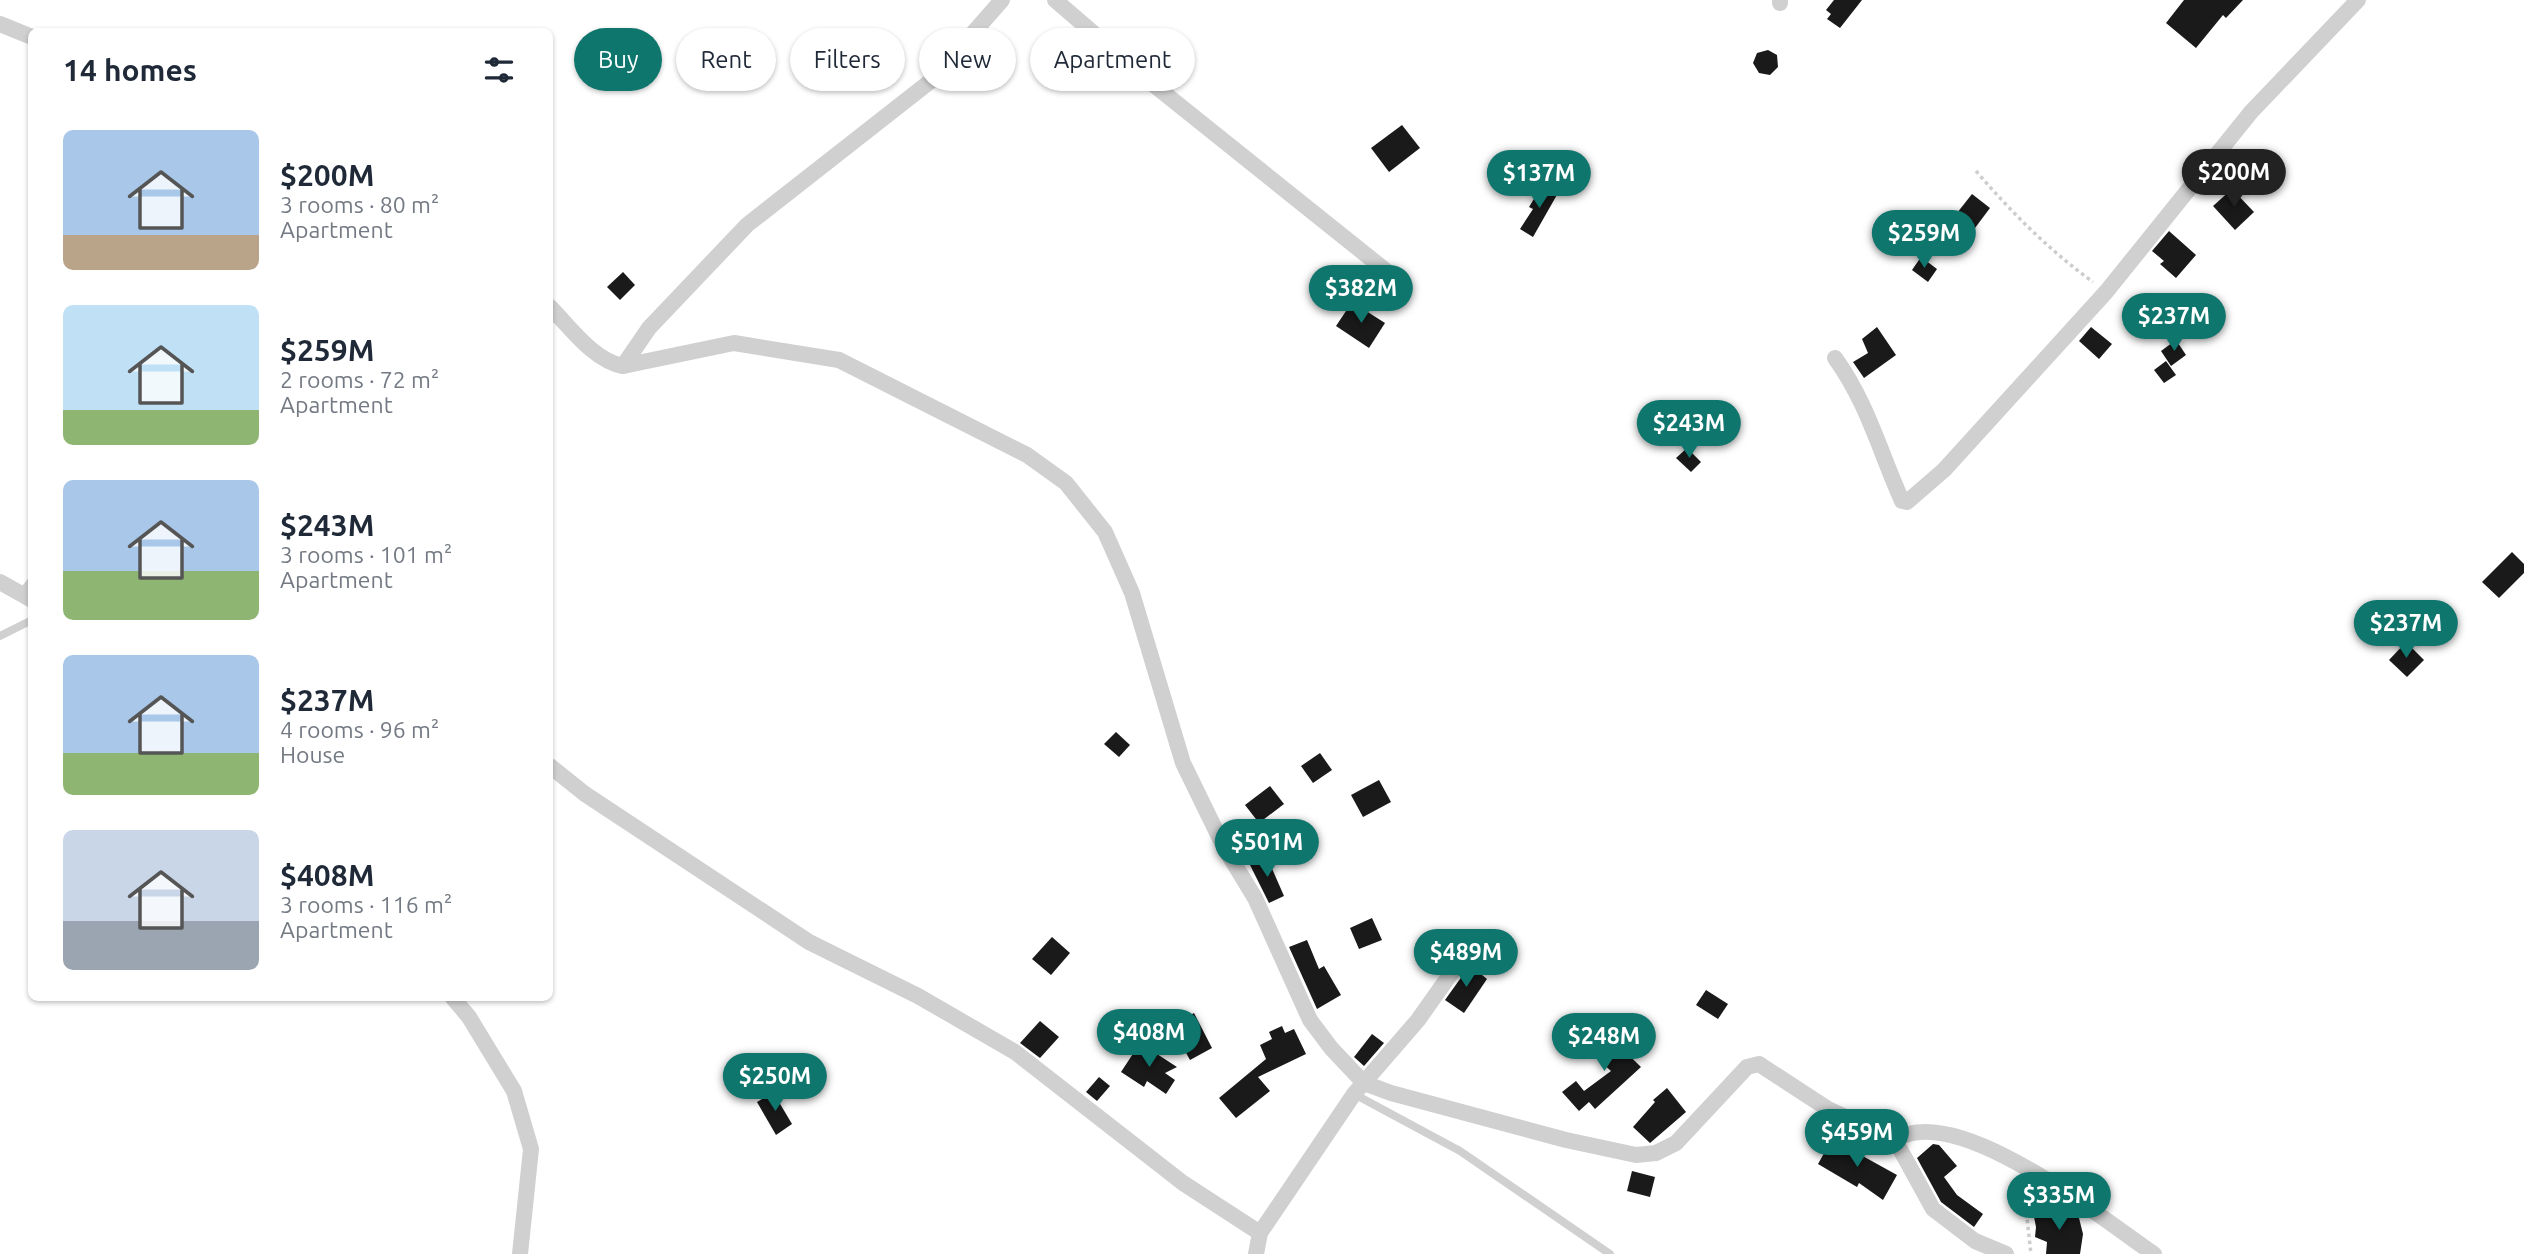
<!DOCTYPE html>
<html lang="en">
<head>
<meta charset="utf-8">
<style>
  :root { --surface:#fff; --page:#f2f2f3; --text:#1f2937; --muted:#747a83; --accent:#0f766e }
  body { margin:0; font-family:Ubuntu,sans-serif; background:var(--page); color:var(--text); height:100vh; display:flex; flex-direction:column; font-size:26px; white-space:nowrap }
  * { box-sizing:border-box; margin:0 }
  p { font-size:23px; color:var(--muted) }
  .icon { flex:none; width:38px; height:38px; fill:none; stroke:currentColor; stroke-width:2; stroke-linecap:round; stroke-linejoin:round }
  .map { position:relative; flex:1; overflow:hidden }
  .drawer { position:absolute; left:28px; top:28px; width:525px; height:973px; display:flex; flex-direction:column; background:var(--surface); border-radius:10px; box-shadow:0 2px 5px #0004 }
  .drawer>* { flex:none }
  .guide { position:absolute; left:574px; top:28px; width:665px; height:63px; display:flex; gap:14px }
  .price { position:absolute; translate:-50% -60px; padding:0 16px; border-radius:24px; background:var(--accent); color:#fff; font-size:23px; line-height:46px; filter:drop-shadow(0 2px 4px #0008) }
  .price::after { content:''; position:absolute; left:50%; top:42px; width:21px; height:16px; margin-left:-10px; background:inherit; clip-path:polygon(0 0,100% 0,50% 100%) }
  .price.selected { background:#222; color:#fff }
  ul { padding:0; list-style:none }
  li { display:flex; align-items:center; gap:21px; height:175px; padding:0 35px }
  li span { display:grid; place-items:center; flex:none; width:196px; height:140px; border-radius:10px; color:#555 }
  li>.icon { margin-inline-start:auto }
  span .icon { width:84px; height:84px; fill:#fffc; stroke-width:1 }
  li b { font-size:30px }
  h2 { display:flex; justify-content:space-between; align-items:center; height:84px; padding:0 35px; font-size:30px }
  .chip { padding:0 24px; border-radius:32px; background:var(--surface); box-shadow:0 2px 5px #0004; font-size:24px; line-height:63px }
  .chip.selected { background:var(--accent); color:#fff }
  .map>svg:first-child { display:block }
</style>
</head>
<body>
<div class="map">
<svg width="2524" height="1254" viewBox="0 0 2524 1254">
  <rect width="100%" height="100%" fill="#fff"/>
  <g fill="#1a1a1a">
    <polygon points="1834,0 1862,0 1840,28 1827,19 1831,14 1826,10"/>
    <polygon points="2184,0 2243,0 2226,18 2223,15 2196,48 2166,23"/>
    <polygon points="1768,50 1777,55 1778,67 1770,75 1759,73 1753,63 1757,53"/>
    <polygon points="1402,125 1420,148 1389,172 1371,148"/>
    <polygon points="1543,184 1558,193 1533,237 1520,229 1533,209 1529,207"/>
    <polygon points="2232,189 2254,212 2235,230 2213,206"/>
    <polygon points="1972,194 1990,208 1972,232 1953,218"/>
    <polygon points="2169,231 2196,255 2176,278 2160,264 2164,261 2152,251"/>
    <polygon points="1921,257 1937,269 1928,282 1912,270"/>
    <polygon points="623,272 635,285 620,300 607,287"/>
    <polygon points="1352,302 1385,323 1369,348 1336,326"/>
    <polygon points="1877,327 1896,355 1864,378 1853,362 1868,353 1862,339"/>
    <polygon points="2091,327 2112,344 2099,359 2079,341"/>
    <polygon points="2176,340 2186,355 2171,366 2161,351"/>
    <polygon points="2166,361 2176,375 2164,383 2154,370"/>
    <polygon points="1687,448 1701,462 1691,472 1676,458"/>
    <polygon points="2512,552 2524,564 2524,573 2499,598 2482,582"/>
    <polygon points="2406,642 2424,660 2407,677 2389,660"/>
    <polygon points="1116,732 1130,745 1119,757 1104,744"/>
    <polygon points="1320,753 1332,770 1313,783 1301,766"/>
    <polygon points="1379,780 1391,802 1363,817 1351,795"/>
    <polygon points="1270,786 1284,804 1259,823 1245,805"/>
    <polygon points="1266,855 1284,896 1269,903 1249,863"/>
    <polygon points="1372,918 1382,940 1359,949 1350,928"/>
    <polygon points="1052,937 1070,953 1051,975 1032,959"/>
    <polygon points="1307,940 1319,969 1324,966 1341,995 1317,1009 1289,947"/>
    <polygon points="1470,965 1487,979 1464,1013 1445,1000"/>
    <polygon points="1706,990 1728,1004 1718,1019 1696,1005"/>
    <polygon points="1194,1013 1212,1048 1190,1060 1171,1026"/>
    <polygon points="1040,1021 1059,1037 1040,1058 1020,1043"/>
    <polygon points="1282,1026 1285,1033 1294,1029 1306,1054 1258,1077 1270,1091 1236,1118 1219,1098 1266,1059 1260,1045 1272,1039 1269,1032"/>
    <polygon points="1603,1030 1641,1067 1595,1109 1589,1102 1579,1111 1562,1092 1576,1081 1584,1091 1611,1071 1586,1049"/>
    <polygon points="1372,1034 1384,1043 1364,1066 1354,1057"/>
    <polygon points="1140,1043 1177,1067 1165,1073 1175,1080 1166,1094 1147,1081 1144,1087 1121,1072"/>
    <polygon points="1099,1077 1110,1086 1097,1101 1086,1092"/>
    <polygon points="1667,1088 1686,1112 1650,1143 1633,1127 1655,1102 1653,1100"/>
    <polygon points="773,1092 792,1124 776,1135 757,1102"/>
    <polygon points="1832,1139 1897,1175 1883,1200 1859,1183 1857,1187 1818,1164"/>
    <polygon points="1933,1144 1939,1145 1957,1166 1944,1177 1957,1195 1983,1214 1974,1227 1941,1202 1917,1158"/>
    <polygon points="1632,1171 1655,1177 1650,1197 1627,1191"/>
    <polygon points="2043,1211 2078,1214 2083,1234 2080,1254 2046,1254 2047,1242 2035,1237 2036,1227 2033,1212"/>
  </g>
  <g fill="none" stroke-linecap="round" stroke-linejoin="round">
    <g stroke="#cdcdcd" stroke-width="3.5" stroke-dasharray="3.5 3.5" stroke-linecap="butt">
      <path d="M1976,171C2012,213 2049,250 2093,282"/>
      <polyline points="2025,1185 2024,1192 2031,1254"/>
    </g>
    <g stroke="#d0d0d0" stroke-width="8">
      <polyline points="21,594 32,580"/>
      <polyline points="0,636 32,620"/>
      <polyline points="1354,1094 1460,1151 1610,1254"/>
    </g>
    <g stroke="#d0d0d0" stroke-width="16">
      <polyline points="1055,0 1149,81 1400,282"/>
      <polyline points="1780,3 1780,0"/>
      <polyline points="0,24 32,37"/>
      <path d="M550,307C570,327 594,361 623,366L734,343L839,360L1027,455L1066,483L1105,532L1132,593L1183,763L1224,847L1255,898L1310,1020L1331,1048L1364,1083L1391,1093L1566,1140L1636,1155L1656,1153L1676,1143L1747,1067L1759,1064L1828,1109L1895,1140L1933,1209L1975,1241L2006,1254"/>
      <path d="M1835,358C1867,402 1880,452 1902,501L1907,502L1944,470L2106,292L2251,112L2358,0"/>
      <polyline points="623,366 649,328 747,225 932,80 1002,0"/>
      <polyline points="0,582 32,600"/>
      <polyline points="550,766 585,794 809,942 918,996 1015,1052 1183,1183 1260,1233"/>
      <polyline points="453,998 469,1017 514,1091 531,1149 520,1254"/>
      <path d="M1895,1140C1956,1100 2101,1218 2154,1254"/>
      <polyline points="1256,1254 1260,1233 1354,1094 1418,1020 1474,941"/>
    </g>
  </g>
</svg>
<b class="price selected" style="left:2234px;top:209px">$200M</b>
<b class="price" style="left:1539px;top:210px">$137M</b>
<b class="price" style="left:1924px;top:270px">$259M</b>
<b class="price" style="left:1361px;top:325px">$382M</b>
<b class="price" style="left:2174px;top:353px">$237M</b>
<b class="price" style="left:1689px;top:460px">$243M</b>
<b class="price" style="left:2406px;top:660px">$237M</b>
<b class="price" style="left:1267px;top:879px">$501M</b>
<b class="price" style="left:1466px;top:989px">$489M</b>
<b class="price" style="left:1149px;top:1069px">$408M</b>
<b class="price" style="left:1604px;top:1073px">$248M</b>
<b class="price" style="left:775px;top:1113px">$250M</b>
<b class="price" style="left:1857px;top:1169px">$459M</b>
<b class="price" style="left:2059px;top:1232px">$335M</b>
<div class="guide">
<a class="chip selected">Buy</a>
<a class="chip">Rent</a>
<a class="chip">Filters</a>
<a class="chip">New</a>
<a class="chip">Apartment</a>
</div>
<section class="drawer">
<h2>14 homes<svg class="icon" aria-label="filters" viewBox="0 0 24 24"><path d="M4 7h16M4 17h16"/><circle cx="9" cy="7" r="2"/><circle cx="15" cy="17" r="2"/></svg></h2>
<ul>
<li><span style="background:linear-gradient(#a9c7e8 75%,#b9a48a 0)"><svg class="icon" aria-label="home" viewBox="0 0 24 24"><path d="M3 11l9-7 9 7M6 9v11h12V9"/></svg></span><div><b>$200M</b><p>3 rooms · 80 m²</p><p>Apartment</p></div></li>
<li><span style="background:linear-gradient(#bfe0f5 75%,#8fb573 0)"><svg class="icon" aria-label="home" viewBox="0 0 24 24"><path d="M3 11l9-7 9 7M6 9v11h12V9"/></svg></span><div><b>$259M</b><p>2 rooms · 72 m²</p><p>Apartment</p></div></li>
<li><span style="background:linear-gradient(#a9c7e8 65%,#8fb573 0)"><svg class="icon" aria-label="home" viewBox="0 0 24 24"><path d="M3 11l9-7 9 7M6 9v11h12V9"/></svg></span><div><b>$243M</b><p>3 rooms · 101 m²</p><p>Apartment</p></div></li>
<li><span style="background:linear-gradient(#a9c7e8 70%,#8fb573 0)"><svg class="icon" aria-label="home" viewBox="0 0 24 24"><path d="M3 11l9-7 9 7M6 9v11h12V9"/></svg></span><div><b>$237M</b><p>4 rooms · 96 m²</p><p>House</p></div></li>
<li><span style="background:linear-gradient(#c9d6e8 65%,#9aa5b1 0)"><svg class="icon" aria-label="home" viewBox="0 0 24 24"><path d="M3 11l9-7 9 7M6 9v11h12V9"/></svg></span><div><b>$408M</b><p>3 rooms · 116 m²</p><p>Apartment</p></div></li>
</ul>
</section>
</div>
</body>
</html>
